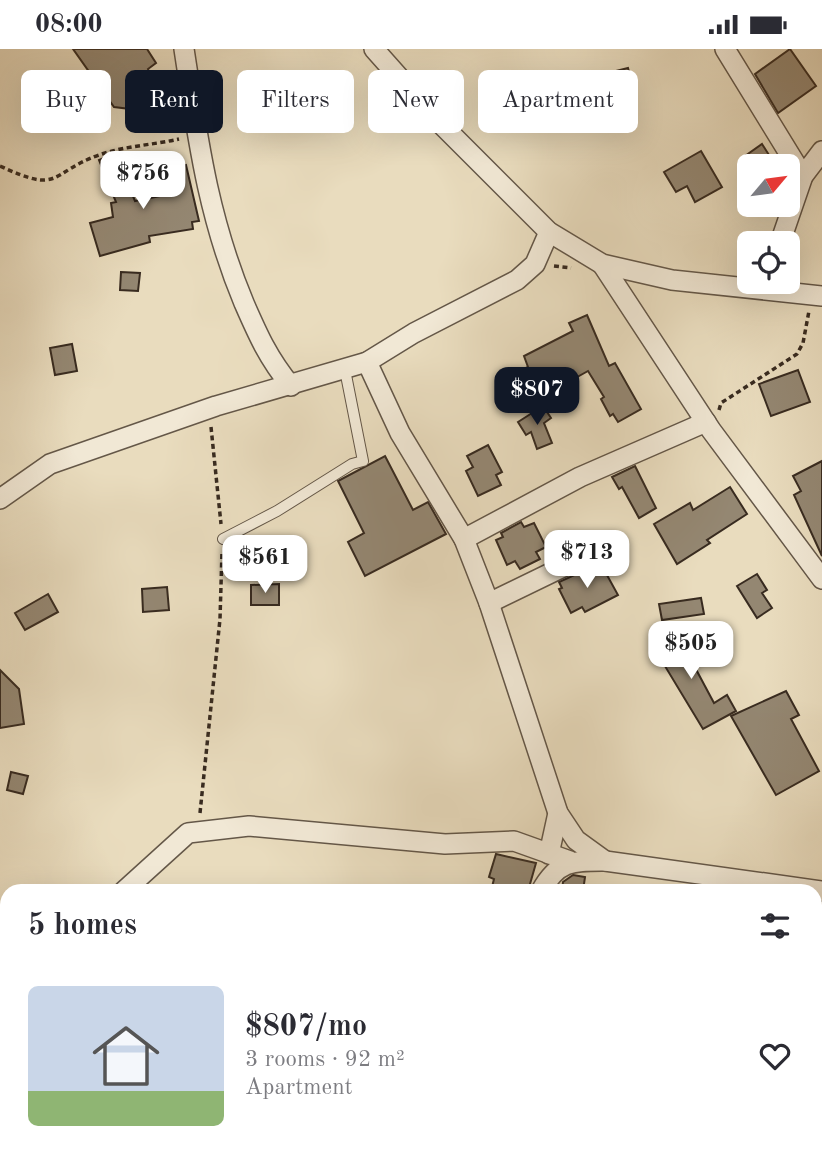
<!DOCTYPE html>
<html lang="en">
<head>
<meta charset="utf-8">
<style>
  :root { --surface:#fff; --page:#f7f7f7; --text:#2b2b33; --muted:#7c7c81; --accent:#111827 }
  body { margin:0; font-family:"Old Standard TT",serif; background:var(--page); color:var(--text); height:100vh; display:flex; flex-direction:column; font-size:26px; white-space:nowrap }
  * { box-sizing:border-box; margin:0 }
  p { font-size:23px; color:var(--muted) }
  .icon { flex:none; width:38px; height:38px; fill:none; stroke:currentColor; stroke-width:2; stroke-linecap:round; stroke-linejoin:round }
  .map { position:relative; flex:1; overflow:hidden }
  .details { position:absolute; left:0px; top:835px; width:822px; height:275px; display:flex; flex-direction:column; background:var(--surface); border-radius:21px 21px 0 0; box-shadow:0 7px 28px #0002 }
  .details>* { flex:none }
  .top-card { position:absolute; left:21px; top:21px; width:780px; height:63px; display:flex; gap:14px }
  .needle { width:46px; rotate:61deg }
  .buttons { position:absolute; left:737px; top:105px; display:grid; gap:14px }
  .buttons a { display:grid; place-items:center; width:63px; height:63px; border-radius:10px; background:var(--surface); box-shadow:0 7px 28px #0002; font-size:35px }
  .price { position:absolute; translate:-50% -60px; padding:0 16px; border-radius:14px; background:#fff; color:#222; font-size:23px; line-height:46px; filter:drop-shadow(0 2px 4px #0008) }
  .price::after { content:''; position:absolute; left:50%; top:42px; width:21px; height:16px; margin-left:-10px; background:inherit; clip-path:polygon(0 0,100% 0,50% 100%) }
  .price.selected { background:var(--accent); color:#fff }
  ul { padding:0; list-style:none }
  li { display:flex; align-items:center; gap:21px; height:175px; padding:0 28px }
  li span { display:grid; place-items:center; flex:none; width:196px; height:140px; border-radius:10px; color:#555 }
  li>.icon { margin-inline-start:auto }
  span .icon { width:84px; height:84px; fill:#fffc; stroke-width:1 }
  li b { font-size:30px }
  h2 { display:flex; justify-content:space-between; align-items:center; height:84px; padding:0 28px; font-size:30px }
  .tag { padding:0 24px; border-radius:10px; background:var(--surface); box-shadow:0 7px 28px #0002; font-size:24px; line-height:63px }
  .tag.selected { background:var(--accent); color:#fff }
  .status { display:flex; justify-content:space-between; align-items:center; height:49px; padding:0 35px; background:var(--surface); direction:ltr }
  .status svg { height:19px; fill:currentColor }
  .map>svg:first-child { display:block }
</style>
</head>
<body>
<div class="status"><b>08:00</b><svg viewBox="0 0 49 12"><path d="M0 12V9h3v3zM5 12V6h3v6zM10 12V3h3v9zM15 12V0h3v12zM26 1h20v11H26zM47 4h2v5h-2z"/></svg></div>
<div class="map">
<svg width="822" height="1109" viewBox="0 0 822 1109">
  <rect width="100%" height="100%" fill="#e9dcbe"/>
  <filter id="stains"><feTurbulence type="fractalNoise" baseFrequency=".00286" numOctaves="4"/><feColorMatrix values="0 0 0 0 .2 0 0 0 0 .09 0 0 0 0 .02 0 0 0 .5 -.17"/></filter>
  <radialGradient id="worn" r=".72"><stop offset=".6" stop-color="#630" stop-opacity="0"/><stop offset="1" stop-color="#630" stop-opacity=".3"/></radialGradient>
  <g fill="#948772" stroke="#382b20" stroke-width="2">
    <polygon points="73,0 147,0 156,14 148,20 165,66 137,77 130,60 114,58"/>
    <polygon points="790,0 816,37 778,64 755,25"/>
    <polygon points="628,19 632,34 608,40 604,25"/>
    <polygon points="762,95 776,117 751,117 745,107"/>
    <polygon points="701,102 722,138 695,153 687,137 676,143 664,123"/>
    <polygon points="115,104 135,152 175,144 168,122 186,116 199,172 192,173 193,180 149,187 150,193 100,207 90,174 113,168 111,154 116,153 99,111"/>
    <polygon points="121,223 140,224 138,242 120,241"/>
    <polygon points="587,266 609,317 615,314 641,360 618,373 613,365 610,367 601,350 604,348 588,322 536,351 522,321 528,318 524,307 573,282 569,274"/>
    <polygon points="72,295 77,322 55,326 50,299"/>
    <polygon points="798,321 810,353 771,367 759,335"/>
    <polygon points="543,357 551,369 544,374 552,394 537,400 531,383 526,386 518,373"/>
    <polygon points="488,396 502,423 496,426 501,436 478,447 466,422 473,418 467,407"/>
    <polygon points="385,407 413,461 428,453 446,485 365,527 348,493 364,484 338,432"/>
    <polygon points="822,412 822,507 794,446 801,442 793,427"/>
    <polygon points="635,417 656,459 639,469 622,438 619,440 612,428"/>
    <polygon points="730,438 747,465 707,491 710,494 677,515 654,475 690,454 693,461"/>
    <polygon points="521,473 524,478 534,474 546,498 536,503 540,510 520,520 515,512 507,516 496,491 503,488 501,484"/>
    <polygon points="602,517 618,546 585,563 582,558 571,564 559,540 562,539 559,533 592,518 593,521"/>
    <polygon points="757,525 767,541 762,544 772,559 757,569 737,537"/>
    <polygon points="279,535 279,556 251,556 251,536"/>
    <polygon points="167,538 169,561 143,563 142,540"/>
    <polygon points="48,545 58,563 25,581 15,564"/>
    <polygon points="701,549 704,565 662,571 659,555"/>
    <polygon points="675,581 714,654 727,646 736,662 703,680 651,594"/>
    <polygon points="0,621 19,640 24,675 0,679"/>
    <polygon points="786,642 799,666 791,670 819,722 776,746 731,667"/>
    <polygon points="11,723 28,727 23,745 7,741"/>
    <polygon points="496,805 536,814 528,842 491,842 494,830 489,828"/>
    <polygon points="573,826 585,828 583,842 562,842 563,833"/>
  </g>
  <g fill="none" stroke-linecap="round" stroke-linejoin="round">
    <g stroke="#645748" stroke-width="12">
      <polyline id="lane" points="223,490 277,462 352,415 363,412 345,321"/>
    </g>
    <g stroke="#645748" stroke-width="22">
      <g id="street">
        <path d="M184,0C198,91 208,168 244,254C258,286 268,309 291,337"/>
        <polyline points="374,0 438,72 549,183 602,215 672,231 822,247"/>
        <polyline points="725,0 803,127"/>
        <polyline points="780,194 803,127 822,102"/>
        <polyline points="602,215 711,381 822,530"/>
        <polyline points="367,313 400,384 464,490 489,554 558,764 576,791 605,812"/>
        <polyline points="0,450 50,415 216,357 367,313 414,284 517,231 535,215 549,183"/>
        <polyline points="464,490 580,428 706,373"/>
        <polyline points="489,554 596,502"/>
        <polyline points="549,805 558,764"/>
        <polyline points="124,842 188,784 249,777 445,795 514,792 570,812"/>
        <path d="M541,842C558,811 573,812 605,812L822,842"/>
        <polyline points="0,960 7,954"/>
        <polyline points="0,1088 7,1093"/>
        <polyline points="21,1102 31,1109"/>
        <polyline points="297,1109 298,1102"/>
        <polyline points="461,1109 461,1102"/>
      </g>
    </g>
    <g stroke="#382b20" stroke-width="3.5" stroke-dasharray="5 3.5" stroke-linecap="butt">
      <path d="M0,117C62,146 48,124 99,106C124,97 153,96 179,90"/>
      <polyline points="554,217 571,219"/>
      <polyline points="719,361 721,354 797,305 803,294 809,262"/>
      <polyline points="211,378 221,475"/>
      <polyline points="200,764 220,570 222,503"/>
      <polyline points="0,871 7,877"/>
    </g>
    <use href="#lane" stroke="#f1e8d5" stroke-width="10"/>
    <use href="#street" stroke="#f1e8d5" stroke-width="19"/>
  </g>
  <rect width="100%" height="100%" filter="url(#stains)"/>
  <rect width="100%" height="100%" fill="url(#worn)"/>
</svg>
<div class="buttons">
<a><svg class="needle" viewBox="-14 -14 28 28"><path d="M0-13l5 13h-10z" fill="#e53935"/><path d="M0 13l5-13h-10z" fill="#7c7c81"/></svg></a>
<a><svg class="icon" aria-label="locate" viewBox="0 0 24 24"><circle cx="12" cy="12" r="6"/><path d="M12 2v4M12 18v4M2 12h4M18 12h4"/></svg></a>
</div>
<b class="price" style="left:143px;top:162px">$756</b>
<b class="price selected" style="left:537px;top:378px">$807</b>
<b class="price" style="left:587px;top:541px">$713</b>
<b class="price" style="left:265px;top:546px">$561</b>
<b class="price" style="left:691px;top:632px">$505</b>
<div class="top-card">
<a class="tag">Buy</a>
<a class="tag selected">Rent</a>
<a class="tag">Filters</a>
<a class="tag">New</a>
<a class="tag">Apartment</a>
</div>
<section class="details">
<h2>5 homes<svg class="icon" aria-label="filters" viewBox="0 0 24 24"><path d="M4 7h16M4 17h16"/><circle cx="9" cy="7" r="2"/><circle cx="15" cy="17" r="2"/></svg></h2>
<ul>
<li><span style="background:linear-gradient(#c9d6e8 75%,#8fb573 0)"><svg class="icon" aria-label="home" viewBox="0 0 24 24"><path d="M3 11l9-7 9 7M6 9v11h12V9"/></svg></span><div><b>$807/mo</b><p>3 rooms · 92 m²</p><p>Apartment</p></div><svg class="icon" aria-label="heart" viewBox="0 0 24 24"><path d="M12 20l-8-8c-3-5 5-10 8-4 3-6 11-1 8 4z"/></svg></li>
</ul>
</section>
</div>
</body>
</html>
